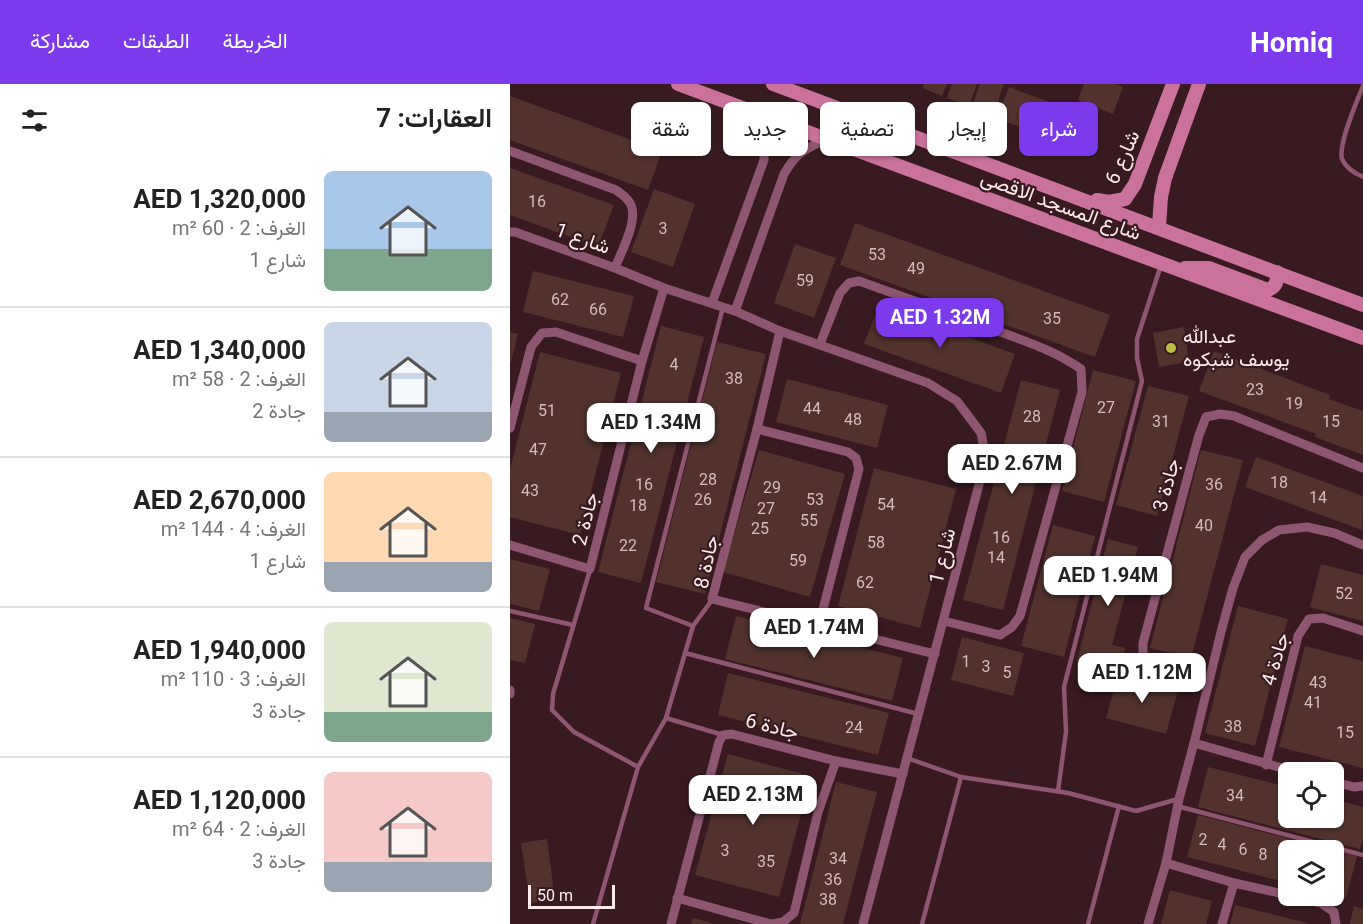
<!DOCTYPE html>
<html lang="ar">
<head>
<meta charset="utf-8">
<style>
  :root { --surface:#fff; --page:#f2f2f2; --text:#222; --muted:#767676; --line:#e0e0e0; --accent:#7c3aed }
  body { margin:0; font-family:Roboto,Vazirmatn,sans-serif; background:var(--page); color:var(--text); direction:rtl; height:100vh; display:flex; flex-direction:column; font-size:22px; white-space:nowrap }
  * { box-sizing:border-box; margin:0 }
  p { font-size:20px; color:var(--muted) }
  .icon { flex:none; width:33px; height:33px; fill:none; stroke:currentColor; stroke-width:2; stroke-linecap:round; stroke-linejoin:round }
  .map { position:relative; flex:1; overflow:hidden; direction:ltr }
  .drawer { display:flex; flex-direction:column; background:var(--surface); width:510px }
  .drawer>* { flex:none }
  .hud { position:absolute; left:18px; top:18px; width:570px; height:54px; direction:rtl; display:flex; gap:12px }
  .buttons { position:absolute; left:768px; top:678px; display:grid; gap:12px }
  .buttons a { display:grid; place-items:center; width:66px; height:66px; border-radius:9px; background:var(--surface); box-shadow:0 2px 4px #0004; font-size:30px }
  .scale { position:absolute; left:18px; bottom:15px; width:87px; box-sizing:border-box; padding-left:6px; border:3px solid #ffeaec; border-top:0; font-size:16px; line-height:21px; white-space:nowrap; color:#ffeaec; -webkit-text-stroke:4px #381b20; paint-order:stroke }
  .price { position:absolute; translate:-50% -51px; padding:0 14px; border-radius:12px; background:#fff; color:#222; font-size:20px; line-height:39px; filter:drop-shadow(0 2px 3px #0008) }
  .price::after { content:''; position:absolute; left:50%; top:36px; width:18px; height:14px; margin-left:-9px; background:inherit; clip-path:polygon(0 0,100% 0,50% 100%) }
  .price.selected { background:var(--accent); color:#fff }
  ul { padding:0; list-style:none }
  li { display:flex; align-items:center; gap:18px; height:150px; padding:0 18px }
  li+li { border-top:2px solid var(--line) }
  li span { display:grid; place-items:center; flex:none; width:168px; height:120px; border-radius:9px; color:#555 }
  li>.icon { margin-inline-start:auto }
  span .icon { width:72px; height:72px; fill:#fffc; stroke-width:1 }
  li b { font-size:26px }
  h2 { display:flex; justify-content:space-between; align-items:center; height:72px; padding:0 18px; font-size:26px }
  .chip { padding:0 21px; border-radius:9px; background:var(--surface); box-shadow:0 2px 4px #0004; font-size:21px; line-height:54px }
  .chip.selected { background:var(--accent); color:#fff }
  header { display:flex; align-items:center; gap:36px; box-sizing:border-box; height:84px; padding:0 30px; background:var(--accent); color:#fff }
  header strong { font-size:28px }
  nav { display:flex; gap:33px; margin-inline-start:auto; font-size:21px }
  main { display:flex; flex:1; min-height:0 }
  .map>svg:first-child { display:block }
</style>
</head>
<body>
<header>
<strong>Homiq</strong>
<nav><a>الخريطة</a><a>الطبقات</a><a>مشاركة</a></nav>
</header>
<main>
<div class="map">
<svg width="853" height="840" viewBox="0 0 853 840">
  <rect width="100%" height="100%" fill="#381b20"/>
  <g fill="#51322d">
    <polygon points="414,0 437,0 432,12 413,4"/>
    <polygon points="442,0 467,0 459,22 437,14"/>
    <polygon points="470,0 494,0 482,33 461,25"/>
    <polygon points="574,0 605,0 613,3 603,30 568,16"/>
    <polygon points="499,3 568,29 556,61 487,34"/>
    <polygon points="0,12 152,67 138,106 0,56"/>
    <polygon points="0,84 104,121 88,163 0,131"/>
    <polygon points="144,105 185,120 163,183 121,168"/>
    <polygon points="345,139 600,231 585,273 330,181"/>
    <polygon points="285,160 326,174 304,234 264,219"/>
    <polygon points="23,187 124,212 113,253 13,228"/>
    <polygon points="369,221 505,270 491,309 354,260"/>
    <polygon points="151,242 194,253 131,499 88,488"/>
    <polygon points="674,243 679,278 649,283 643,249"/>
    <polygon points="0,248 8,250 1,278 0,278"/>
    <polygon points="207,258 256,270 195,510 146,498"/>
    <polygon points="704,267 820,311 819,315 853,327 853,371 805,353 806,350 689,307"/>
    <polygon points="30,268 111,289 70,451 0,433 0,385"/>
    <polygon points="583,286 626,297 594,418 552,407"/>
    <polygon points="277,295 378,321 367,364 266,338"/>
    <polygon points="511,296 550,306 493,526 453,516"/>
    <polygon points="638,302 679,312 647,432 606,421"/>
    <polygon points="249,366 335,390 300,513 213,488"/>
    <polygon points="691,366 733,376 681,574 640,564"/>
    <polygon points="746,373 853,412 852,446 735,403"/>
    <polygon points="364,384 446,405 410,544 328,522"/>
    <polygon points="543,441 585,452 554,573 511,562"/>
    <polygon points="598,455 628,463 602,561 615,564 609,587 567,577"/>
    <polygon points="0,475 40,485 29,527 0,520"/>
    <polygon points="811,480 853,491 853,537 800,523"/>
    <polygon points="728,522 778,535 745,662 695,649"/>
    <polygon points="226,532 393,574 382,617 215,575"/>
    <polygon points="0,534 25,540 15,579 0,576"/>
    <polygon points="452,553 514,569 503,612 441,596"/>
    <polygon points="795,562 853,577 853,684 769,663"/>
    <polygon points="218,589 379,629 368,671 208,631"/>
    <polygon points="608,591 668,606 656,650 596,634"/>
    <polygon points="218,670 301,692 269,813 185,791"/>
    <polygon points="698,683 778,703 778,734 824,734 824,715 853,723 853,755 850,765 688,723"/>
    <polygon points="326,698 367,708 333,840 290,840"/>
    <polygon points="688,731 822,766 778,766 778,799 697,778 677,773"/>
    <polygon points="37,755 45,816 20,819 11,759"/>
    <polygon points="824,766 847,772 836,814 824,811"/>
    <polygon points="660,806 702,817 696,840 651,840"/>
    <polygon points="725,821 797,839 796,840 720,840"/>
    <polygon points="844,822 853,825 853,840 840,840"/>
    <polygon points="183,834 202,839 202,840 181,840"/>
  </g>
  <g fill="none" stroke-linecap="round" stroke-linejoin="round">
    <g stroke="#8e5771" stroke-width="4.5">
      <path d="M853,2C847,17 828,60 832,75C836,84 844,89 853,93"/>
      <polyline points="80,486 43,610 42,626 64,648 128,683"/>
      <polyline points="0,527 63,541"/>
      <polyline points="183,542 136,524 213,223"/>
      <polyline points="175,569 408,630"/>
      <polyline points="156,634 213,651"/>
      <polyline points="397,674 451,693 558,709 626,727 668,715"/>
      <polyline points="548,707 556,648 554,603 632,297 627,274 627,255 651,181"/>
      <polyline points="667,722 853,771"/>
      <polyline points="83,840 128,683 156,634 183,542 202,516"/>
      <polyline points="412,840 451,693"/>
      <polyline points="578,840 609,722"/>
    </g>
    <g stroke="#8e5771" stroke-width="9">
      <path d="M0,67L106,106C113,111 120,116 122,124C126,141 111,168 105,184"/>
      <polyline points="0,148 5,148 105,184 154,204 225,227 270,247 418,299 447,317 471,349 476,374 353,840"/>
      <polyline points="202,219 254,76 254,57 244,28"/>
      <path d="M225,227L274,90C287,68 294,66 316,55"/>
      <polyline points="270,247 247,345 202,515 425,570"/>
      <path d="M310,260L330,209L339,199L349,197C396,214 442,230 488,247C517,258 546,267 571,285L572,308L510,532L502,543L490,551L434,537"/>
      <polyline points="0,344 21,263 32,249 46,248 132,277"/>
      <polyline points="247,345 338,368 346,374 349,385 309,541"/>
      <polyline points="0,461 80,485 132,277 154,204"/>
      <polyline points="697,602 646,585 633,574 633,559 689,351 696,333 710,330 724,332 853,384"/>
      <polyline points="0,606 0,610"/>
      <polyline points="684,659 786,688"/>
      <polyline points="756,681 788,552 799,535 813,534 853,547"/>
      <polyline points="824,698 844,703 853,702"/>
      <polyline points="656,779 724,799 778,811"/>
      <polyline points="779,812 811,819 824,828 826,840"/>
      <polyline points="167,814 261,840 273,838 284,829 308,728 326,677"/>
      <polyline points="161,840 209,658 213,651 222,650 326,677 393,690"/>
      <polyline points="638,840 656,779 669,715 684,659 712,544 723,504 735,473 752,456 769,446 797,443 824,449 853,461"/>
      <polyline points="712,840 724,799"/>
    </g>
    <g stroke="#ca729c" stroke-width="14">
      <polyline points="168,0 853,254"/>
      <polyline points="263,0 853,221"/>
      <polyline points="587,116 599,118 615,115 625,100 663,0"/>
      <polyline points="649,143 651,113 655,94 689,0"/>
      <path d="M675,184H699L758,206C767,202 767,198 767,188"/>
    </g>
  </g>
  <circle fill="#bfbe41" stroke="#381b20" stroke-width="2" cx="661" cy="264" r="6"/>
  <g text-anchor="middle" stroke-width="4.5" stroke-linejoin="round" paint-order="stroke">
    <g font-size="16" fill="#d4bcbc">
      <text x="27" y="123">16</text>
      <text x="153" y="150">3</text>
      <text x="367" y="176">53</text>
      <text x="406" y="190">49</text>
      <text x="295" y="202">59</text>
      <text x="50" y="221">62</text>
      <text x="88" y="231">66</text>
      <text x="542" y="240">35</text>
      <text x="164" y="286">4</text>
      <text x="224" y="300">38</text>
      <text x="745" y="311">23</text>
      <text x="784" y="325">19</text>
      <text x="596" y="329">27</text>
      <text x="302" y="330">44</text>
      <text x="37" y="332">51</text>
      <text x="522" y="338">28</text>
      <text x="343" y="341">48</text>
      <text x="651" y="343">31</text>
      <text x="821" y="343">15</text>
      <text x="28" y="371">47</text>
      <text x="198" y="401">28</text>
      <text x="769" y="404">18</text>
      <text x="134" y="406">16</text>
      <text x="704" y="406">36</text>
      <text x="262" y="409">29</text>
      <text x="20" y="412">43</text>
      <text x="808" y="419">14</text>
      <text x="193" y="421">26</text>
      <text x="305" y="421">53</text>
      <text x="376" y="426">54</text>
      <text x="128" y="427">18</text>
      <text x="256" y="430">27</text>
      <text x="299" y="442">55</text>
      <text x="694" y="447">40</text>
      <text x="250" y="450">25</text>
      <text x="491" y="459">16</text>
      <text x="366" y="464">58</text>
      <text x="118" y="467">22</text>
      <text x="486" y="479">14</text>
      <text x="288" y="482">59</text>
      <text x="355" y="504">62</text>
      <text x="834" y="515">52</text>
      <text x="456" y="583">1</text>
      <text x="476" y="588">3</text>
      <text x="497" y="594">5</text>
      <text x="808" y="604">43</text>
      <text x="803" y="624">41</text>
      <text x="723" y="648">38</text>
      <text x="344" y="649">24</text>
      <text x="835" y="654">15</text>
      <text x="725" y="717">34</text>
      <text x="693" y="761">2</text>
      <text x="712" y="766">4</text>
      <text x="733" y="771">6</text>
      <text x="215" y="772">3</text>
      <text x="753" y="776">8</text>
      <text x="328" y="780">34</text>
      <text x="256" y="783">35</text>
      <text x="323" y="801">36</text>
      <text x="318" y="821">38</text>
    </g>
    <g font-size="20" fill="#ffeaec" stroke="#381b20">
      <text transform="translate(612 73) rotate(-66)" y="7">شارع 6</text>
      <text transform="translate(551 121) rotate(20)" y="7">شارع المسجد الاقصى</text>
      <text transform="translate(73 154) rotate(20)" y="7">شارع 1</text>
      <text transform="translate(656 401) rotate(-75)" y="7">جادة 3</text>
      <text transform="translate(75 435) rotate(-76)" y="7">جادة 2</text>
      <text transform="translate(432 472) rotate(-76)" y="7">شارع 1</text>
      <text transform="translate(196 478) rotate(-78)" y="7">جادة 8</text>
      <text transform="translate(765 575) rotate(-74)" y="7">جادة 4</text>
      <text transform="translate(262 642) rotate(14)" y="7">جادة 6</text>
    </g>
    <g font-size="20" fill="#ffeaec" stroke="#381b20" text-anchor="start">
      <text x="673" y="259">عبدالله<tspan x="673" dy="23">يوسف شبكوه</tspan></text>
    </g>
  </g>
</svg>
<div class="buttons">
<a><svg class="icon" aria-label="locate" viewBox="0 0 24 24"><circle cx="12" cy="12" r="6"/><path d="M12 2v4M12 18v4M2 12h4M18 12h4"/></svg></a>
<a><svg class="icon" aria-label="layers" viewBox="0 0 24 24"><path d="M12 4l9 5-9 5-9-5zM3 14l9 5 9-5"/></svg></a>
</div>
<div class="scale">50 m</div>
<b class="price selected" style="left:430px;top:265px">AED 1.32M</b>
<b class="price" style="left:141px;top:370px">AED 1.34M</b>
<b class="price" style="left:502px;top:411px">AED 2.67M</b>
<b class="price" style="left:598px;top:523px">AED 1.94M</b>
<b class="price" style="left:304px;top:575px">AED 1.74M</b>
<b class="price" style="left:632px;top:620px">AED 1.12M</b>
<b class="price" style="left:243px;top:742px">AED 2.13M</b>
<div class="hud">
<a class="chip selected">شراء</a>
<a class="chip">إيجار</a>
<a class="chip">تصفية</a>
<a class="chip">جديد</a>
<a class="chip">شقة</a>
</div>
</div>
<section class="drawer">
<h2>العقارات: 7<svg class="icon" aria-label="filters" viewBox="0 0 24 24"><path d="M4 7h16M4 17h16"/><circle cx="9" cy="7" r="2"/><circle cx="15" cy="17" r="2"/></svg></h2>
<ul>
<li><span style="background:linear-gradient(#a9c7e8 65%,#7fa58c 0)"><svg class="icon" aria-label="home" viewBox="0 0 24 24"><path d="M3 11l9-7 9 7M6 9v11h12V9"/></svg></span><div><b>AED 1,320,000</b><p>الغرف: 2 · 60 m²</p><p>شارع 1</p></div></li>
<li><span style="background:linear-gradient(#c9d6e8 75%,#9aa5b1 0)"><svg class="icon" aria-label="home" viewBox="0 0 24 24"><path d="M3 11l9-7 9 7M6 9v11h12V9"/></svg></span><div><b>AED 1,340,000</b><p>الغرف: 2 · 58 m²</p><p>جادة 2</p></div></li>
<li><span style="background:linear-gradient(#ffd9b3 75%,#9aa5b1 0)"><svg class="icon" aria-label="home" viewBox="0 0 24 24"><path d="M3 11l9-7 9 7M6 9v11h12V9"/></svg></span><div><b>AED 2,670,000</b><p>الغرف: 4 · 144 m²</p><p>شارع 1</p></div></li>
<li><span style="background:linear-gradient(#dfe7d0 75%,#7fa58c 0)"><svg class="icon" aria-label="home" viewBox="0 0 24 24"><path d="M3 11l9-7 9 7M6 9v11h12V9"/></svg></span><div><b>AED 1,940,000</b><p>الغرف: 3 · 110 m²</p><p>جادة 3</p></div></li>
<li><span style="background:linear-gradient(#f6c9c9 75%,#9aa5b1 0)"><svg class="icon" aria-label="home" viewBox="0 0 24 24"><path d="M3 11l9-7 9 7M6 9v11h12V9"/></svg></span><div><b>AED 1,120,000</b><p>الغرف: 2 · 64 m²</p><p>جادة 3</p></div></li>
</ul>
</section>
</main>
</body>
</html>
